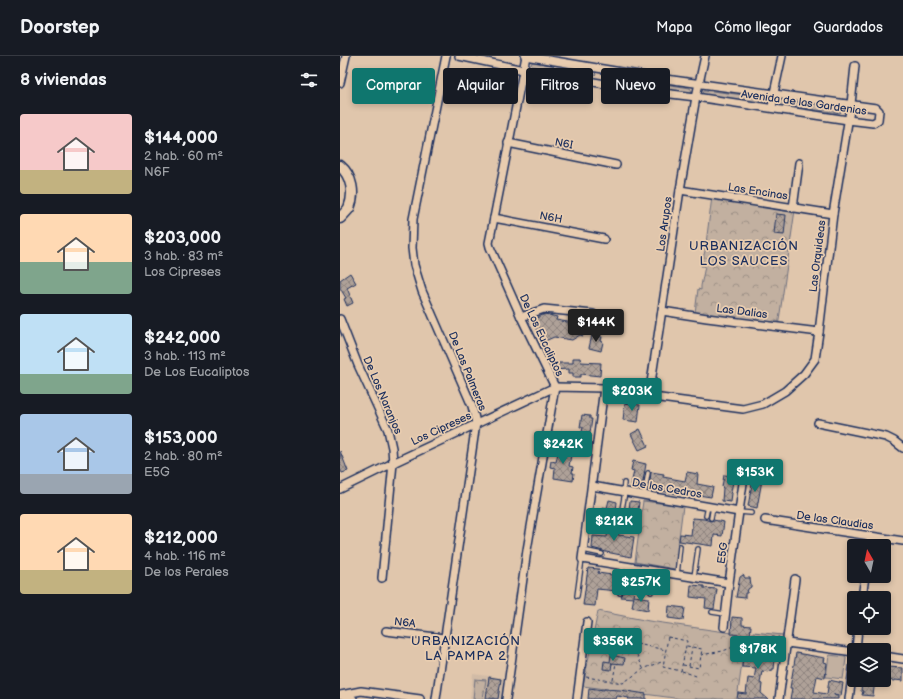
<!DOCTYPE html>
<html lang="es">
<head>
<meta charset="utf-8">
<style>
  :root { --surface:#171b24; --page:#242831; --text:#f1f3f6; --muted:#9ea1a6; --line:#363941; --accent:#0f766e }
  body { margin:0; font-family:"Balsamiq Sans",sans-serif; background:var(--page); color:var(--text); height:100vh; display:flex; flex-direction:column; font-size:15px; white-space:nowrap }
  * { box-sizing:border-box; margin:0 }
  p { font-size:13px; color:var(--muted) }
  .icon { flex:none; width:22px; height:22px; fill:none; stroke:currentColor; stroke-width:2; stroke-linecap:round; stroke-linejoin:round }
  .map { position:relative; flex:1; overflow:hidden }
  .side { display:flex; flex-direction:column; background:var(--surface); width:340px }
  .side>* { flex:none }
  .hud { position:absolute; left:12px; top:12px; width:380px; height:36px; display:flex; gap:8px }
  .needle { width:26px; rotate:351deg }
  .controls { position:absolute; left:507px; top:483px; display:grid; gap:8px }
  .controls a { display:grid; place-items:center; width:44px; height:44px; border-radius:4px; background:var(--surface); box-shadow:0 2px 6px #0003; font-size:20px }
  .price { position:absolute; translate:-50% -34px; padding:0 9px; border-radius:4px; background:var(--accent); color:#fff; font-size:13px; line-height:26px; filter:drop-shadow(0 1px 2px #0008) }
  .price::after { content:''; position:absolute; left:50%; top:24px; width:12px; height:9px; margin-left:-6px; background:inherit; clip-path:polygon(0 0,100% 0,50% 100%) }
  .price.selected { background:#222; color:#fff }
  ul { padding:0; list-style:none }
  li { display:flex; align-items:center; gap:12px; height:100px; padding:0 20px }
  li span { display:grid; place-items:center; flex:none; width:112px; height:80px; border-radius:4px; color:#555 }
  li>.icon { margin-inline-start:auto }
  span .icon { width:48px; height:48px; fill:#fffc; stroke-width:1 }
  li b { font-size:17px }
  h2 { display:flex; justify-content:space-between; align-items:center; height:48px; padding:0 20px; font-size:17px }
  .chip { padding:0 14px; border-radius:4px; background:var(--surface); box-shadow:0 2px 6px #0003; font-size:14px; line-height:36px }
  .chip.selected { background:var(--accent); color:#fff }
  header { display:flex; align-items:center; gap:24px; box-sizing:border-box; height:56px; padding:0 20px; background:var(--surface); border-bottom:1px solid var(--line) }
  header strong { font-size:19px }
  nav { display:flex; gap:22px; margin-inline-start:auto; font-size:14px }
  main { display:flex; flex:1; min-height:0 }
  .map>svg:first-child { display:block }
</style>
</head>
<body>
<header>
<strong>Doorstep</strong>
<nav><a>Mapa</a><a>Cómo llegar</a><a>Guardados</a></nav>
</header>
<main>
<section class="side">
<h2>8 viviendas<svg class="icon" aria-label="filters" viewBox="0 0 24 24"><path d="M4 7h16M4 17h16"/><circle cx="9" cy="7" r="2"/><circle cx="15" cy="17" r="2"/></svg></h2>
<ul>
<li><span style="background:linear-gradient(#f6c9c9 70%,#c2b280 0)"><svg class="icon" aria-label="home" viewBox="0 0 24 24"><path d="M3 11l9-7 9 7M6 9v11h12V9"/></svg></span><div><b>$144,000</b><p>2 hab. · 60 m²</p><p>N6F</p></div></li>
<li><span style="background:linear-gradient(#ffd9b3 60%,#7fa58c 0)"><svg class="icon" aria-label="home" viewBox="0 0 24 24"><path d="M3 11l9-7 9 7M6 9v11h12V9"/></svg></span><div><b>$203,000</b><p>3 hab. · 83 m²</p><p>Los Cipreses</p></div></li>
<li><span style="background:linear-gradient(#bfe0f5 75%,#7fa58c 0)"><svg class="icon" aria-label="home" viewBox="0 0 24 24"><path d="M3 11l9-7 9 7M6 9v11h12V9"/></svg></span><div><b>$242,000</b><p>3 hab. · 113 m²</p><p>De Los Eucaliptos</p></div></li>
<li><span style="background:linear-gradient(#a9c7e8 75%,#9aa5b1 0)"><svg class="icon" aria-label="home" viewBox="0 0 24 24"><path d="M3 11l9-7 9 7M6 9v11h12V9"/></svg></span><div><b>$153,000</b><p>2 hab. · 80 m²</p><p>E5G</p></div></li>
<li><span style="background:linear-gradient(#ffd9b3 70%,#c2b280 0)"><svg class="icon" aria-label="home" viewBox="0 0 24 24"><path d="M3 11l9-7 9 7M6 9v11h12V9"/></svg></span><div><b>$212,000</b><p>4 hab. · 116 m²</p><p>De los Perales</p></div></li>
</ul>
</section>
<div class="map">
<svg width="563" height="643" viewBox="0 0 563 643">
  <defs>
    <pattern id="forest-crowns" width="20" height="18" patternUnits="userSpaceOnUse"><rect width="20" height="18" fill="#c2b0a0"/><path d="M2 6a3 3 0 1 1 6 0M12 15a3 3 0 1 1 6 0" fill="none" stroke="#9d9086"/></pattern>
    <pattern id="building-cross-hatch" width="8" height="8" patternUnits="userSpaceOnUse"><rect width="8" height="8" fill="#afa198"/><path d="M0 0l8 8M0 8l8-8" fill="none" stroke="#8e847f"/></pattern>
  </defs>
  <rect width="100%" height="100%" fill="#e0c6ac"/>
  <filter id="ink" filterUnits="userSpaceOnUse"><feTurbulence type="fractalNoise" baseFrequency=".025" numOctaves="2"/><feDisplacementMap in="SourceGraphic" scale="8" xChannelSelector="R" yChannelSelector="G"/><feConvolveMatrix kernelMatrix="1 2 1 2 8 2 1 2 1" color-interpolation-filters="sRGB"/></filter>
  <g filter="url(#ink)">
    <polygon fill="#d1bba6" points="133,618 164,622 162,643 130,643"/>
    <g fill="#c2b0a0" stroke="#6e707f">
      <polygon points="192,6 195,6 255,16 256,19 254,21 194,11 191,9"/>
      <polygon points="269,18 301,24 302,27 300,29 267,23 265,20"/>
      <polygon points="316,27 318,27 350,32 352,35 349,37 317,32 315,30"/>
      <polygon points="364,34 427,42 428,45 425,47 365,39 363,37"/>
      <polygon points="438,44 501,52 502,55 500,57 439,49 437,47"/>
      <polygon points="489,599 506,601 506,603 503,623 486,621"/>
    </g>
    <g fill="url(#forest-crowns)" stroke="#6e707f">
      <polygon points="372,141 455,154 438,271 355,257 358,233 361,234 361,230 365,210 361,210 365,195"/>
      <polygon points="303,445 343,450 335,513 295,506"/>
      <polygon points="258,555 309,565 406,579 397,643 342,643 243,630"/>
      <polygon points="413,576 443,579 441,591 412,587"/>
      <polygon points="135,623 146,624 143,643 133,643"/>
    </g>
    <g fill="url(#building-cross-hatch)" stroke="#1b2f5e">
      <polygon points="436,158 446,159 444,179 434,178"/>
      <polygon points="10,217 16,227 7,232 13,247 7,250 4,243 6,242 0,232 0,224"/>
      <polygon points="205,258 217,261 216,264 245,269 243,280 240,279 232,284 214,281 205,285 201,284 192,264"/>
      <polygon points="252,279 262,281 261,285 263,286 261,295 249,292"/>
      <polygon points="233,302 240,302 241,306 261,307 260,320 241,318 241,321 233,321 233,317 229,317 229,313 212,314 212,307 233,307"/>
      <polygon points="285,347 300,349 298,366 283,364"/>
      <polygon points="242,359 250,360 250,363 252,363 250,377 242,376 243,371 240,371"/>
      <polygon points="300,373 308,390 299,394 291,378"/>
      <polygon points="219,392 232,394 229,410 233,411 232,417 234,417 233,425 214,422 215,412 210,411 211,405 216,406"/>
      <polygon points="0,395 8,415 2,417 0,413"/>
      <polygon points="293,405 306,408 302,431 291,429 294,415 291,414"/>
      <polygon points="311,416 324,418 323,421 345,425 347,416 358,418 357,428 373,431 371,441 339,436 339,438 309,433"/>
      <polygon points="384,419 394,420 391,436 392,437 391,446 382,445 383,432 382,431"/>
      <polygon points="413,423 422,424 417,452 408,450"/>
      <polygon points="269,444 277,446 275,462 262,460 263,451 267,452"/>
      <polygon points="290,445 299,446 297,463 288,462"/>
      <polygon points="353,462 364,463 371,465 373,464 384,466 382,480 374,479 373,490 339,485 340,478 351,479"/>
      <polygon points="269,466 280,467 278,479 294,481 291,501 266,496 263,495 252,492 253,480 267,481"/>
      <polygon points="248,512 259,513 258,517 279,520 277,535 257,533 255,550 243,549"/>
      <polygon points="403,519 405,522 410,522 411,529 411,531 408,533 407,537 405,537 405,542 396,541 400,521"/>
      <polygon points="285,520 295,521 293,542 281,541 283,537"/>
      <polygon points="351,529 364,530 364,532 377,533 374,553 365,552 366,543 350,541"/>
      <polygon points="294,540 309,542 308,554 292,551"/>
      <polygon points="329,550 345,552 343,564 328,562"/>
      <polygon points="392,561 402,562 402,569 411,570 410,580 391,578"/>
      <polygon points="410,589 438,593 437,603 435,603 434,613 432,613 432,615 429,615 429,616 422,615 420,627 422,628 421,637 428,643 397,643 398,637 406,638 408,622 414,623 416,612 402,611 403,602 408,603"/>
      <polygon points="456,597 485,602 484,606 487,607 485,622 477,620 474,636 487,638 489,624 503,627 501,640 494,638 494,639 498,640 498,643 450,643 452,632 450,632"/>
      <polygon points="271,599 285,602 284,608 271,607 272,607 271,614 263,613 264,605 270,606"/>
      <polygon points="548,611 563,612 563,625 555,624 555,625 544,624 544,612 548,612"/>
      <polygon points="149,621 161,623 158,643 146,642"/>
      <polygon points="522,624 535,624 533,640 522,639 523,635 521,635"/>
      <polygon points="249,632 264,634 264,633 280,634 306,638 306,643 288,643 289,642 277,640 276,643 248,643"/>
    </g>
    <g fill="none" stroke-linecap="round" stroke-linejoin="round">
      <g stroke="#1b2f5e" stroke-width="6">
        <g id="lane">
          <polyline points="283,436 284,427"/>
          <polyline points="304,440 308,417"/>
          <polyline points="282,453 285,436"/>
          <polyline points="399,456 411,457"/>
          <polyline points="248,458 259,460"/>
          <polyline points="366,460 368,450"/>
          <polyline points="371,462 373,451"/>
          <polyline points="243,494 262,498"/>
          <polyline points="337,519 340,490"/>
          <polyline points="354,521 358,493"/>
          <polyline points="311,536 314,515"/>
          <polyline points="280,537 283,509"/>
          <polyline points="237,540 242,503"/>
          <polyline points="372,556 385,558"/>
        </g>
      </g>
      <g stroke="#1b2f5e" stroke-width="10">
        <g id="street">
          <polyline points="119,0 184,14 306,35 356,41 508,64 533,67 538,64 539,55 536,52 311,21 185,0"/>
          <polyline points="0,27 6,0"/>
          <polyline points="306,35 307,20"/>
          <polyline points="432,52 434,37 442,0"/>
          <polyline points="168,87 276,109"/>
          <polyline points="340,134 493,158"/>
          <polyline points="453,152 459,107"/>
          <polyline points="154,162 264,183"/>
          <polyline points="322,255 367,262 479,276"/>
          <polyline points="181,261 204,253 253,258"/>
          <polyline points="0,263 18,309 48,374 52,392 53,407 42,522"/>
          <polyline points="264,332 242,503 389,527"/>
          <polyline points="309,340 340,134 356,41 365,0"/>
          <polyline points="478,367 546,381 554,385 563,392"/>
          <polyline points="252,430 399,456"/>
          <polyline points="0,433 53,407 215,331 264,332 268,335 403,353 423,348 445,335 464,318 475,303 479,276 493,158 511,48 515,10"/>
          <polyline points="425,464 563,485"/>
          <polyline points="529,490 530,480"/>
          <polyline points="522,542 525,520"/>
          <polyline points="384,571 389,527 403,427"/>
          <polyline points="46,575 104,582"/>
          <polyline points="447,587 514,596"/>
          <polyline points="516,594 518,572"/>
          <polyline points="544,600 563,603"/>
          <polyline points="1,639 21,635 80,643"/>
          <polyline points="2,639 13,643"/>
          <polyline points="96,643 136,367 132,350 82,235 74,209 72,192 73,163 106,0"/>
          <polyline points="166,643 187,494 215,331 181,261 150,191 149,187 154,162 186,0"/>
          <polyline points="237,643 247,566"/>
          <polyline points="439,643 455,523"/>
          <polyline points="509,643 514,606"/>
        </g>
      </g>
      <g stroke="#1b2f5e" stroke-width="13">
        <path id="secondary" d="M0,110C12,120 15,138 9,152C7,155 3,159 0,162"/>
      </g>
      <g stroke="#1b2f5e" stroke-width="1" stroke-dasharray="3 3" stroke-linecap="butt">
        <polygon points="328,581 347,585 341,615 323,611"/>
        <polyline points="414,584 428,581 439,581"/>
        <polyline points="292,588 303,612"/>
        <polyline points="256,593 260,583 292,587 326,594"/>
        <polyline points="361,599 383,595 401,588 407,588"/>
        <polyline points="343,609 359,612 362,593 347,590"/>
        <polyline points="349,610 352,591"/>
        <polyline points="342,615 359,621"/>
        <polyline points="246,621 283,627 303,613 324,605"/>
        <polyline points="273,624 276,607"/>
      </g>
      <use href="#lane" stroke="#e8ccaf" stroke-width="3.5"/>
      <use href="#street" stroke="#e8ccaf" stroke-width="7"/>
      <use href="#secondary" stroke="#e8ccaf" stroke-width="10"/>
    </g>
  </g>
  <g text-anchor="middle" stroke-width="3.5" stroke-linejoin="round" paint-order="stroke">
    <g font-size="11" fill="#1b2f5e" stroke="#e8ccaf">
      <text transform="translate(464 46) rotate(8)" y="4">Avenida de las Gardenias</text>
      <text transform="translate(224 87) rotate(11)" y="4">N6I</text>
      <text transform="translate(418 135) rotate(9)" y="4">Las Encinas</text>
      <text transform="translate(211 161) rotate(11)" y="4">N6H</text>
      <text transform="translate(324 168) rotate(-82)" y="4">Los Arupos</text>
      <text transform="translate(477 200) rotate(-83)" y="4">Las Orquideas</text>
      <text transform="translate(402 255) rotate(7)" y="4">Las Dalias</text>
      <text transform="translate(202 279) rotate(65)" y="4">De Los Eucaliptos</text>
      <text transform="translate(128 315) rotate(68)" y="4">De Las Palmeras</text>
      <text transform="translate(43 339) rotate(67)" y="4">De Los Naranjos</text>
      <text transform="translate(101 372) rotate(-25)" y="4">Los Cipreses</text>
      <text transform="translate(327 432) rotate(10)" y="4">De los Cedros</text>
      <text transform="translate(495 464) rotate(8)" y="4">De las Claudias</text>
      <text transform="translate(382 497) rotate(-82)" y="4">E5G</text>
      <text transform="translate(65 566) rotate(7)" y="4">N6A</text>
    </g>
    <g font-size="13" letter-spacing="1" fill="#1b2f5e" stroke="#e8ccaf">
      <text x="404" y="194">URBANIZACIÓN<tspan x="404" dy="15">LOS SAUCES</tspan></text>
      <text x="126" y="589">URBANIZACIÓN<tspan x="126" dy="15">LA PAMPA 2</tspan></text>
    </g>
  </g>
</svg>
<div class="controls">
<a><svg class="needle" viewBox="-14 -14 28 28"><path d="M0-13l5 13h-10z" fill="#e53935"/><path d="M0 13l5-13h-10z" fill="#9ea1a6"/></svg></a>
<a><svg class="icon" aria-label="locate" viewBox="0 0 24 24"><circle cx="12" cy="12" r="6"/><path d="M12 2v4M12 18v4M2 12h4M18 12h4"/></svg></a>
<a><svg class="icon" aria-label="layers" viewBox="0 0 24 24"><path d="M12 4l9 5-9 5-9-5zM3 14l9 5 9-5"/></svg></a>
</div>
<b class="price selected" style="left:256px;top:287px">$144K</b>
<b class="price" style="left:292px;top:356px">$203K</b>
<b class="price" style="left:223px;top:409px">$242K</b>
<b class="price" style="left:415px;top:437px">$153K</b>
<b class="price" style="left:274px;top:486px">$212K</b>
<b class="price" style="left:301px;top:547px">$257K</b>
<b class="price" style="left:273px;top:606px">$356K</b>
<b class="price" style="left:418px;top:614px">$178K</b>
<div class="hud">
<a class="chip selected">Comprar</a>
<a class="chip">Alquilar</a>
<a class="chip">Filtros</a>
<a class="chip">Nuevo</a>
</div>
</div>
</main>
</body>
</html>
